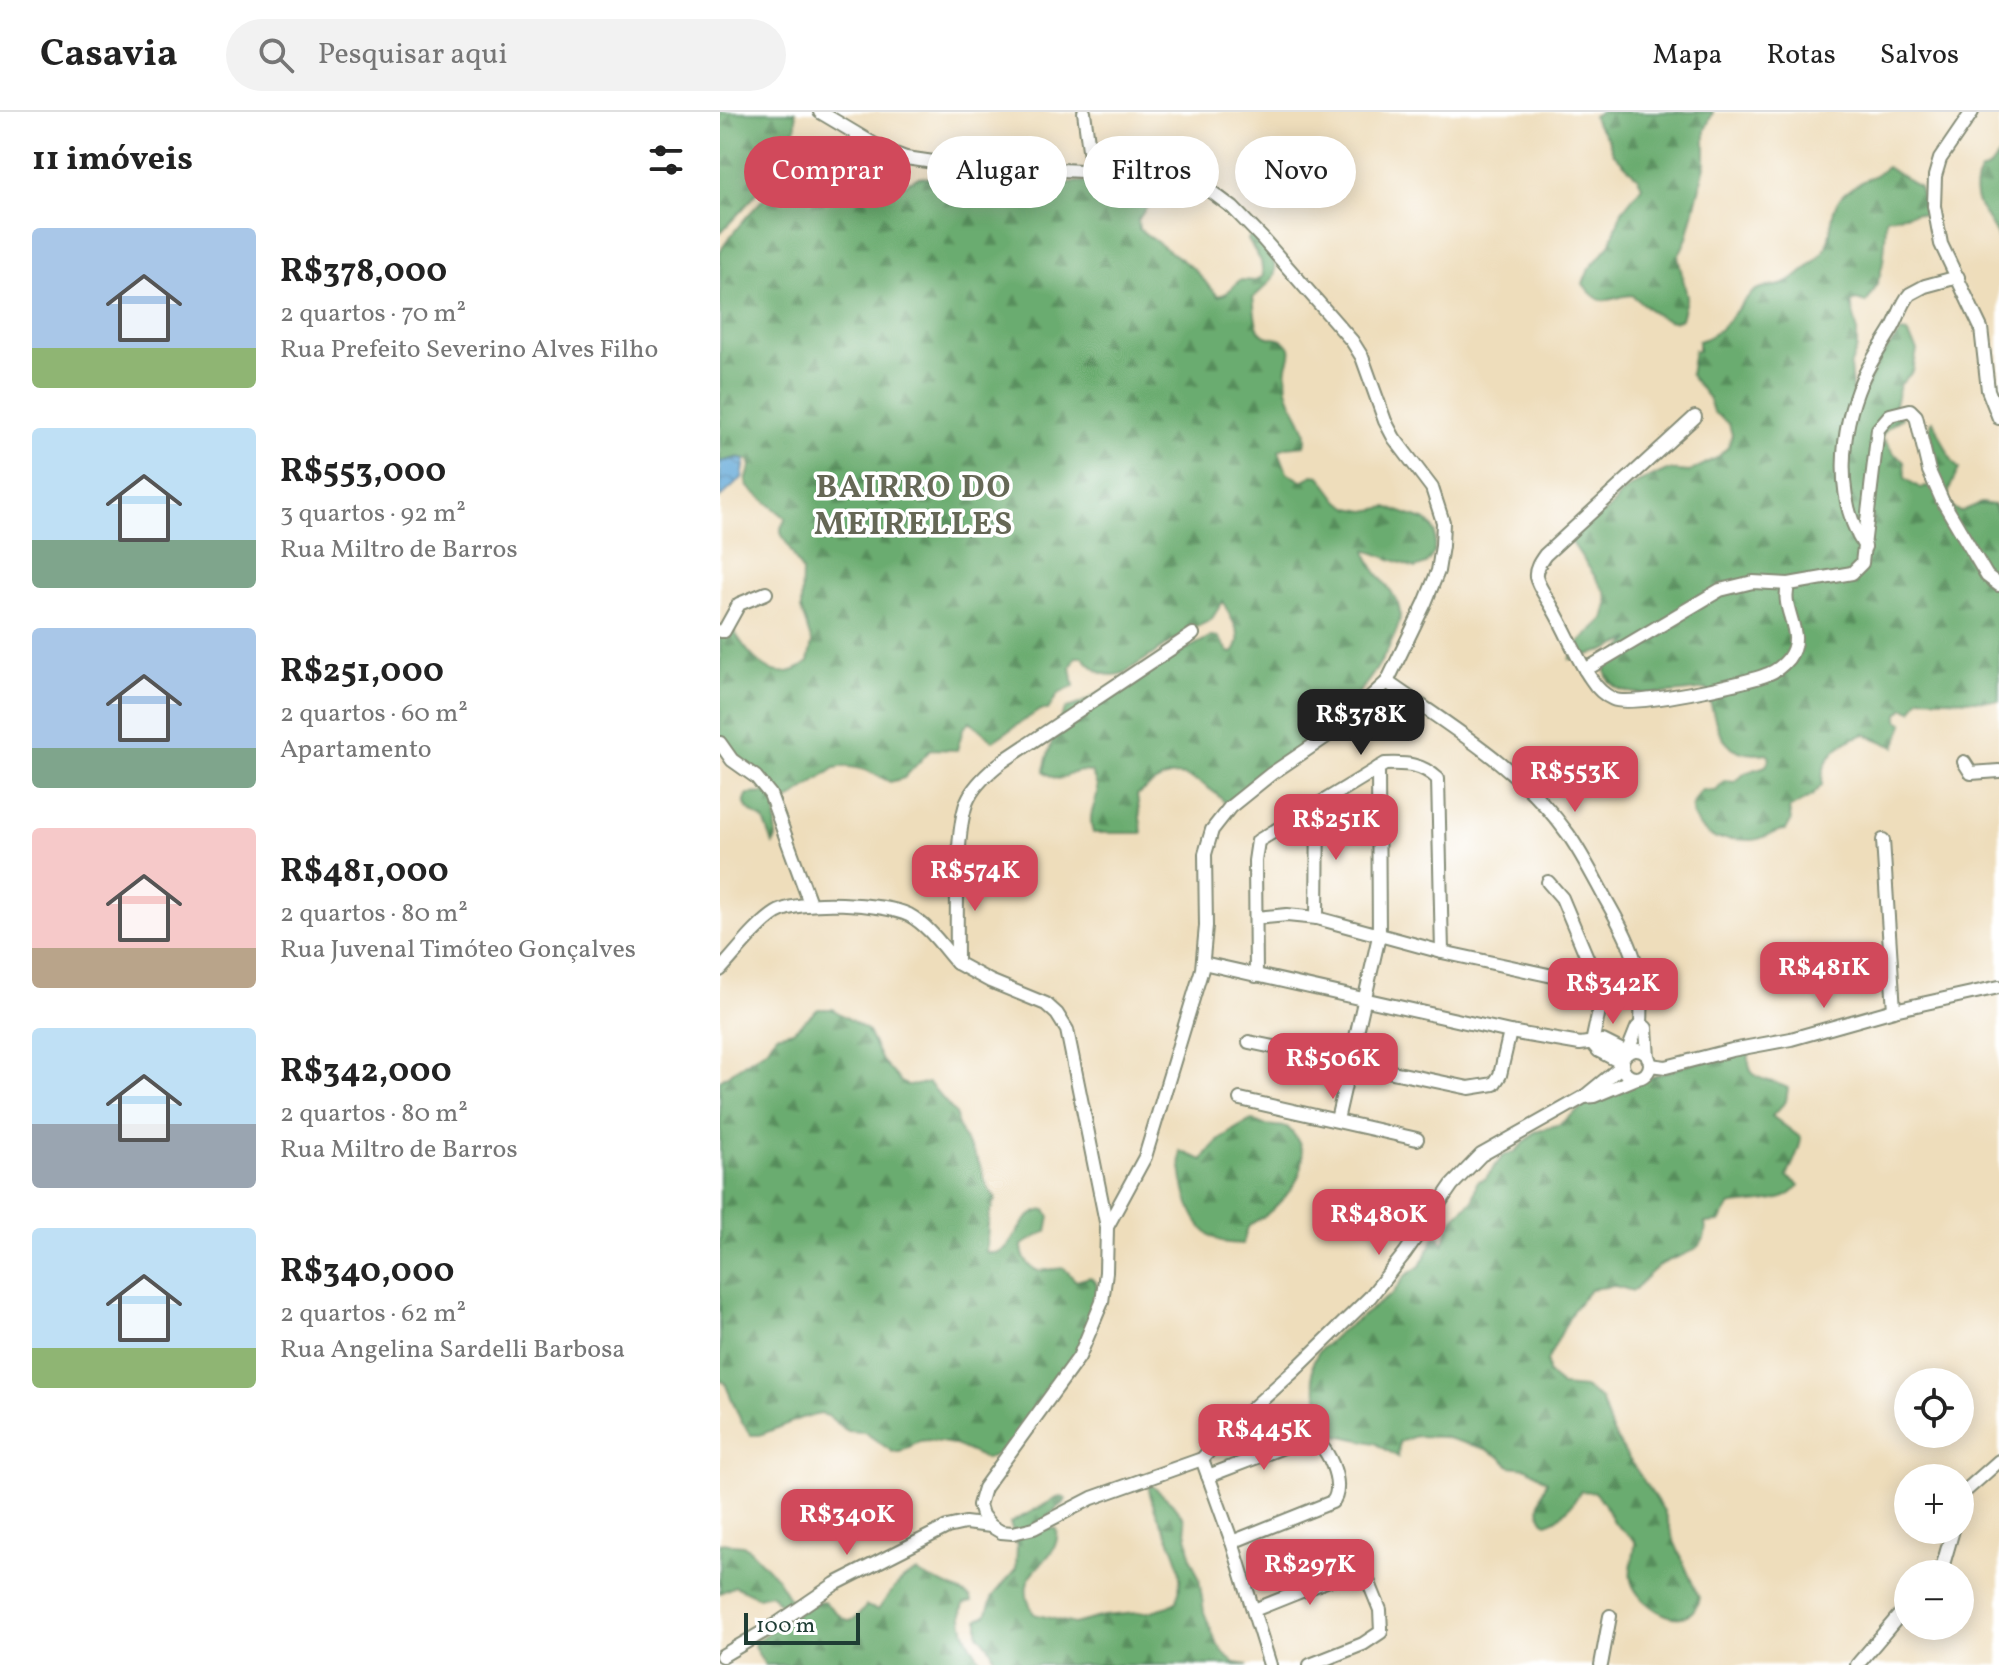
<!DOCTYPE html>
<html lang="pt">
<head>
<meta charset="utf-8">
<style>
  :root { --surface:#fff; --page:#f2f2f2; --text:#222; --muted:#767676; --line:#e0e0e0; --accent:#d1495b }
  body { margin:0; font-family:Vollkorn,serif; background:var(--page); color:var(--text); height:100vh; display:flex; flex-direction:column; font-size:30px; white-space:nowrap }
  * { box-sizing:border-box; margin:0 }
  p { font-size:26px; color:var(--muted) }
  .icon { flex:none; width:44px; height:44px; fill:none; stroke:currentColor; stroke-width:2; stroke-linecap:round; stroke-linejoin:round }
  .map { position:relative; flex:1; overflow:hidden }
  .drawer { display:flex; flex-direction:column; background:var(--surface); width:720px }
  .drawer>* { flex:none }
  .top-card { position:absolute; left:24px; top:24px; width:760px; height:72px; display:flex; gap:16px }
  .tools { position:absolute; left:1174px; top:1256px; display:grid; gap:16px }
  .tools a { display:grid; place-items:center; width:80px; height:80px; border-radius:50%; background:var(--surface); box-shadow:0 4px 20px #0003; font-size:40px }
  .scale { position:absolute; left:24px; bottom:20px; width:116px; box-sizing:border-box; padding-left:8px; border:4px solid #1f3d34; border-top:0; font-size:22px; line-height:28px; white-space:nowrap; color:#1f3d34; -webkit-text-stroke:6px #fff; paint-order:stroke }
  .price { position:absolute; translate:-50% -68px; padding:0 18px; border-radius:16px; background:var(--accent); color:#fff; font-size:26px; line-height:52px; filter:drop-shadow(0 2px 4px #0008) }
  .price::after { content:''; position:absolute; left:50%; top:48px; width:24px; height:18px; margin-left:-12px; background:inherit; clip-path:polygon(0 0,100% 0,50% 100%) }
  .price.current { background:#222; color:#fff }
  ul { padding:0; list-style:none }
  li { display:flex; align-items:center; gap:24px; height:200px; padding:0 32px }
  li span { display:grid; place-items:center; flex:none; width:224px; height:160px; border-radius:8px; color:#555 }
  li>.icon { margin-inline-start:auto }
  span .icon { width:96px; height:96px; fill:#fffc; stroke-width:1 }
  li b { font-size:34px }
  h2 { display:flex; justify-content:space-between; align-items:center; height:96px; padding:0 32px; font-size:34px }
  .tag { padding:0 28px; border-radius:36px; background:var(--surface); box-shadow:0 4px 20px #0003; font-size:28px; line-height:72px }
  .tag.current { background:var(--accent); color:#fff }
  header { display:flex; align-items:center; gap:48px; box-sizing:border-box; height:112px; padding:0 40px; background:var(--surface); border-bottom:2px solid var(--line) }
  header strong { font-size:38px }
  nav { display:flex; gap:44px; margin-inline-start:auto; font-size:28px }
  .search { width:560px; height:72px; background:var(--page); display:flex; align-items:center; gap:20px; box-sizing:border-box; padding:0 28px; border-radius:44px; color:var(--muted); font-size:30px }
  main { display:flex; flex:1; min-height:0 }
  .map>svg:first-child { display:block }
</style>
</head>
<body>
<header>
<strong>Casavia</strong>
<div class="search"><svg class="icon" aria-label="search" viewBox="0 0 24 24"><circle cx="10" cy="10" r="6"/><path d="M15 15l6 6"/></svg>Pesquisar aqui</div>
<nav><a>Mapa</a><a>Rotas</a><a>Salvos</a></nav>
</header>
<main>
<section class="drawer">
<h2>11 imóveis<svg class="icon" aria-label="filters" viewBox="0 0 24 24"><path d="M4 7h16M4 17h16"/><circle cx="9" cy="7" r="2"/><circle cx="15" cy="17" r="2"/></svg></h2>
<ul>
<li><span style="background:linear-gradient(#a9c7e8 75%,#8fb573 0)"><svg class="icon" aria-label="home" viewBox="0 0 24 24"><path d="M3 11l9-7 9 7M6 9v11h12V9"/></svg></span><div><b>R$378,000</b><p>2 quartos · 70 m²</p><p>Rua Prefeito Severino Alves Filho</p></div></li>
<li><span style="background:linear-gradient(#bfe0f5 70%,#7fa58c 0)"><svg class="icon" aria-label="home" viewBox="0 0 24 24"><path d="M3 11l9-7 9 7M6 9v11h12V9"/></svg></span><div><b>R$553,000</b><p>3 quartos · 92 m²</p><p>Rua Miltro de Barros</p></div></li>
<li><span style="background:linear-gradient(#a9c7e8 75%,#7fa58c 0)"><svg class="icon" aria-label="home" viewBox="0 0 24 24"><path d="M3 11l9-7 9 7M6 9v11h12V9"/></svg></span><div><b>R$251,000</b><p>2 quartos · 60 m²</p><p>Apartamento</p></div></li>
<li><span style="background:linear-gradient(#f6c9c9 75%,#b9a48a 0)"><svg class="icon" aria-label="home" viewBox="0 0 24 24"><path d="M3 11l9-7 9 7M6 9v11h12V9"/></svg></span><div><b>R$481,000</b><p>2 quartos · 80 m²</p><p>Rua Juvenal Timóteo Gonçalves</p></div></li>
<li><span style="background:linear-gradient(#bfe0f5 60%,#9aa5b1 0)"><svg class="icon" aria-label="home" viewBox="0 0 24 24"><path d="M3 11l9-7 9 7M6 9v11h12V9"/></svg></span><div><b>R$342,000</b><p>2 quartos · 80 m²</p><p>Rua Miltro de Barros</p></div></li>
<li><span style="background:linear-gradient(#bfe0f5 75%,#8fb573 0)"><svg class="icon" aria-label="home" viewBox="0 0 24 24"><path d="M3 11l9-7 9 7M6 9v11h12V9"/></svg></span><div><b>R$340,000</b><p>2 quartos · 62 m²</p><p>Rua Angelina Sardelli Barbosa</p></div></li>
</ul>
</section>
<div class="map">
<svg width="1279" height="1553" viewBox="0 0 1279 1553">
  <defs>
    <pattern id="forest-firs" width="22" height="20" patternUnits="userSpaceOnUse" patternTransform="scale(2)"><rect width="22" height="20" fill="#6bac6f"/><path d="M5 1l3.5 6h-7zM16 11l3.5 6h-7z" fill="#578d5c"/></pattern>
    <pattern id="water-waves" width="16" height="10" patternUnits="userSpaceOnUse" patternTransform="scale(2)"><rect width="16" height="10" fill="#61a7d7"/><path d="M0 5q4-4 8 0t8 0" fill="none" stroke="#4f89af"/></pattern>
  </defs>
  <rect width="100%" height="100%" fill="#fff"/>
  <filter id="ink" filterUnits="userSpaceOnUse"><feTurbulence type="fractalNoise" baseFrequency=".0125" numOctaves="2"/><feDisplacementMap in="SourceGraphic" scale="16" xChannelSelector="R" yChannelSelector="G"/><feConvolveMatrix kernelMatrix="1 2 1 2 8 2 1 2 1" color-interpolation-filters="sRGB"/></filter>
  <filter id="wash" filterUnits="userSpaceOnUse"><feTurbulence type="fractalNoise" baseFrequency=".006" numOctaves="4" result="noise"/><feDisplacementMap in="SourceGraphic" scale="32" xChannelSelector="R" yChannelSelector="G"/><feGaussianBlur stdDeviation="1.8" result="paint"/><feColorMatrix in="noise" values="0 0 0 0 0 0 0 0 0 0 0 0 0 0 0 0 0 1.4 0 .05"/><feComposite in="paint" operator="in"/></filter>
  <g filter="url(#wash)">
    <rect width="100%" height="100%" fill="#edb"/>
    <g fill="url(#forest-firs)" stroke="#457452" stroke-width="2">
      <path d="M0,0H75C85,36 23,97 0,121Z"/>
      <path d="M880,0H993L985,18V54L967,126L958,145L967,184L961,207C943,216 926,192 911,183C885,186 883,198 863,172L869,157L890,133L902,99L922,74L918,66L893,41L888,27L875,10L873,4Z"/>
      <path d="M98,35L125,46L140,47L181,74L199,65L229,67L260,74C267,68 272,65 282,64C297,64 311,70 326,71C366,73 414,58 450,80C434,85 427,94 418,108L419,117L474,157L498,184L505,182L520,168L535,169L543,164L541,149L528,128L530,123C538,126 540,129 545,136C565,162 553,167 533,186C535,196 534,210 539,218C546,230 564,222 570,236C572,244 568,248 567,255C566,260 566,275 568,280C572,297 591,315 585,333L566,335L559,339L567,360L582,369L593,363L600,364L618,388L630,396L646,399L667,395L706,409L712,414L715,421L714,441L706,452L695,456L646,438C650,463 679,478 680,502C680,514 673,527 668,537C632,606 567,648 507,694C502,685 494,680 484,673C455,655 443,664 417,683L422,721H373C364,692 388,689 371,660C366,660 361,658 356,660C340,665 341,673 324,659C327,644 338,607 346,596L357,593L492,524L498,525L509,540L513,541C527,523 510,508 503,489L491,508L468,519L404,561C386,567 375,559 363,545H356L351,555L354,574L338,582L328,598H320L273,629L250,609L243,617L237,638L211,637L184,666L170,670C153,661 135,651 115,656L56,697V727L53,732L44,708C34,703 18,694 28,682L46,681L0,623V520L12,516C29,544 54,578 88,550L92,531L81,497L82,459L61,421V416L66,406L28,375L26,368L31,354L29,348L18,345L0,350V139C23,105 50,79 81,52C88,46 90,39 98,35Z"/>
      <path d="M1279,43V129C1270,103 1245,92 1260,60L1270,55Z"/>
      <path d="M1167,55L1199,75L1206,99L1205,103L1197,101L1166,106C1165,136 1165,167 1146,191L1136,188L1131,191L1137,217V236L1130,255L1134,295L1140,289L1160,246L1181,220L1187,221L1197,238L1193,259L1180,273L1173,300L1182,306C1170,314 1159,319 1161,335L1165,328L1173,341L1184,349L1185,366L1200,376L1210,374L1216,367L1210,313L1213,309C1223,325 1226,344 1239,357C1231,373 1219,391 1240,400L1261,391L1274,393L1279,406V589L1200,586L1192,599L1184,596L1178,602V608L1184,612L1175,635L1145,622C1119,630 1101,645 1102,673L1093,683L1069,697L1071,709L1066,718C1054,718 1045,727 1032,728C1020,728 1008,726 996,727C975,716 962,697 982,678L996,679L1004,669L1015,670L1025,661L1046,654L1050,645L1047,641C999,648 997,614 987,577C962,579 881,596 886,553L911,527L884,539L850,547L856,534L884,507L888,493L886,481L849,426L871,408L889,398L900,383L913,373L947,358L969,360L997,346L1008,335L1012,323L1009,312L993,300L989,287L970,263L974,238L978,239V229C1005,222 1013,198 1032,181C1041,173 1050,176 1061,173C1075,169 1086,157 1096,148C1117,129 1106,105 1120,86C1131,72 1153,67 1167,55Z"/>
      <path d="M98,897H112L147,918L162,949L181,970L189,974L209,971L236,1002C236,1021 252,1036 260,1053C267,1069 262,1071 276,1086L269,1102L266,1140C297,1149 293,1100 326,1098L330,1105L327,1119L302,1133C302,1144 307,1154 318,1159L344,1156L356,1169L370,1165L376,1170C386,1219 320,1292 292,1330L281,1340L266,1347L233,1332L208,1328L200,1329L180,1340H173L144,1320L127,1319L108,1304L101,1302L81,1306L40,1323H31L21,1309L5,1271L0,1267V968L48,936L56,923L73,919Z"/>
      <path d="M1029,940C1026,973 1047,964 1068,976L1066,989L1052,1004L1081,1026C1081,1036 1071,1054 1067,1065L1079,1073C1068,1094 1029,1089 1009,1094L999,1110L985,1111C990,1141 961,1141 942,1152C932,1158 922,1170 913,1179L895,1174L870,1177L853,1198L827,1249L828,1261L842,1274L864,1276L881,1287L891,1317L903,1338L944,1399L954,1429L979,1486C970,1525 924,1497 913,1474C906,1460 916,1444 915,1429L893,1410L884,1391L874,1380L861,1379C852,1393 842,1407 826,1411C813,1401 822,1382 827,1369L807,1356L790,1354L779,1344L766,1337L723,1325L696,1324L679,1330L678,1345L655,1331L617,1323L607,1315L592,1263L593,1250L599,1239L616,1223L673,1181L685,1164L700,1154L715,1125H719L723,1133L728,1117L735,1105L753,1088L757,1069L765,1067L783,1044L795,1040L815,1020L840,1012L865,993L905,974L976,950Z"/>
      <path d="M532,1008L544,1013L567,1015C601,1048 573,1080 545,1104C540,1107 533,1110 529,1114C526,1118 525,1126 523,1132C517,1131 510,1132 504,1130C469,1121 461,1070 460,1039L483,1048C493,1029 513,1017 532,1008Z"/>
      <path d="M428,1370L452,1391L464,1407L471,1447L479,1466L484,1500L496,1530L508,1546L515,1551L528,1553H275C274,1539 268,1532 258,1522V1507L266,1503L273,1484L296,1457L297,1434L290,1411L341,1384L346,1387L344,1391L318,1412L320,1415L337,1417C342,1455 287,1454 314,1502L354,1512L384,1504L428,1500L449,1494L457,1489C471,1438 433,1417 428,1370Z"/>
      <polygon points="0,1431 23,1433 30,1438 56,1465 71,1489 77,1492 63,1496 51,1482 38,1485 15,1474 0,1481"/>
      <path d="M197,1460C215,1471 234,1474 251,1486L252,1490L244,1492C236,1512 252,1537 264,1553H45L34,1535L35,1530L94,1490H104C123,1504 127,1521 146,1494L158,1498C168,1484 180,1465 197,1460Z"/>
    </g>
    <polygon fill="url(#water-waves)" stroke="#407286" stroke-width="2" points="20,346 25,349 22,366 0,386 0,350"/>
  </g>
  <g filter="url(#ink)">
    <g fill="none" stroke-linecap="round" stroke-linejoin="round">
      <g stroke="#868d78" stroke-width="16">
        <g id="minor">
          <polyline points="100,0 162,37 186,46 234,53 448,63 481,72 513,96 542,126 632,229 642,245 665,309 674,326 712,376 723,410 722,434 718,459 705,491 667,570 610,622 551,662 510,695 492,718 485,742 486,814 482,857 425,1045 387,1115 386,1160 382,1190 359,1245 264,1376 259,1393 262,1403 271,1414 281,1420 293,1421 314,1416 372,1386 482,1347 505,1321 574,1259 650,1185 685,1141 732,1073 761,1043 864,985 897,958 902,951 879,939 872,931"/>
          <polyline points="364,0 372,60"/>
          <polyline points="1252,0 1220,47 1215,64 1214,94 1221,132 1261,216 1268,278 1279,306"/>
          <path d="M975,305L825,443C820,450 815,457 816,465C818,473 823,480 827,487C844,512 854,543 871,567C876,575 884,583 893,587C910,596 1028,571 1048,562C1056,559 1063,553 1068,547C1088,521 1058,497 1069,472L1132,461L1142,451L1158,317L1170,303L1190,298L1196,304L1209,359L1222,388L1267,464L1279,473"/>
          <path d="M1145,435C1114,387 1120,319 1142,268C1150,250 1163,232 1173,215C1179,204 1182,191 1190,182L1205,174L1238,165"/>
          <polyline points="0,519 4,519 19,492 46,481"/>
          <polyline points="865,558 1000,478 1033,470 1069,472"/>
          <path d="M667,570C731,615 801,656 848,722C862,742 873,764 885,786C911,832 924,857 921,912L926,916L928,946"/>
          <polyline points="0,631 12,648 36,665 50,682 90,791"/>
          <polyline points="1244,650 1251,661 1279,659"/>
          <polyline points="1163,728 1174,898"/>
          <polyline points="828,770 842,786 879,874 881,889 872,931"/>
          <polyline points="536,806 567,803 597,806 722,840 879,874"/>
          <polyline points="597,806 598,693"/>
          <polyline points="483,851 790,920 860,932 883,929 907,941 917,916 921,912"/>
          <path d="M0,858C16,841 37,813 56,801C80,786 164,791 189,803C209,814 222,834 237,851"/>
          <path d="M536,864L535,749L538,729L665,652C687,651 702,652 718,667L722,840"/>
          <polyline points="529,930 749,976 774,972 780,963 790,920"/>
          <circle cx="916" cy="952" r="14"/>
          <polyline points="930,953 946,955 1012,938 1071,927 1174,898 1279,875"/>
          <polyline points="864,985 874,984 917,966"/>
          <polyline points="520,987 697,1027"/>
          <polyline points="617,1008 659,824 658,656"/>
          <path d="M387,1115L347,918L337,902L326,892L270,869L237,851C237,815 234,712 249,685C257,670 270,659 283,649L473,522"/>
          <polyline points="482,1347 512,1430 550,1553"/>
          <path d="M488,1364L587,1326C606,1326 627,1375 612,1390L512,1430"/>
          <polyline points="1240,1392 1243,1381 1279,1349"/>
          <polyline points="1217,1462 1222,1456 1233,1418"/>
          <polyline points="534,1498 629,1460 640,1459 645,1461 660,1498 661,1520 643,1532 590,1553"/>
          <polyline points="2,1544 55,1513 115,1472 227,1415 245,1411 271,1414"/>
          <polyline points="881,1553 890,1504"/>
          <polyline points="1137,1553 1188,1493"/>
        </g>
      </g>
      <use href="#minor" stroke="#fff" stroke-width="12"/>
    </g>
  </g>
  <g text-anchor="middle" stroke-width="7" stroke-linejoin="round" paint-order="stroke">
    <g font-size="32" font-weight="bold" letter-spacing="2" fill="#666856" stroke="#fff">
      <text x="194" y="385">BAIRRO DO<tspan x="194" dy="37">MEIRELLES</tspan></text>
    </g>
  </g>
</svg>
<div class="tools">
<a><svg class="icon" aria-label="locate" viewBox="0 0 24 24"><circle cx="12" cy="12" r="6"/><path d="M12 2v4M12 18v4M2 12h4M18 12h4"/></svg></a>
<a>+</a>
<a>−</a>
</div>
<div class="scale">100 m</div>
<b class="price current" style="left:641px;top:645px">R$378K</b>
<b class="price" style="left:855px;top:702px">R$553K</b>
<b class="price" style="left:616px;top:750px">R$251K</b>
<b class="price" style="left:255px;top:801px">R$574K</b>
<b class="price" style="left:1104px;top:898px">R$481K</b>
<b class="price" style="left:893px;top:914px">R$342K</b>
<b class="price" style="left:613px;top:989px">R$506K</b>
<b class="price" style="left:659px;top:1145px">R$480K</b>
<b class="price" style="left:544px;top:1360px">R$445K</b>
<b class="price" style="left:127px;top:1445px">R$340K</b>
<b class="price" style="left:590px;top:1495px">R$297K</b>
<div class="top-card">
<a class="tag current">Comprar</a>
<a class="tag">Alugar</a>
<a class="tag">Filtros</a>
<a class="tag">Novo</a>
</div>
</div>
</main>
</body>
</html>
